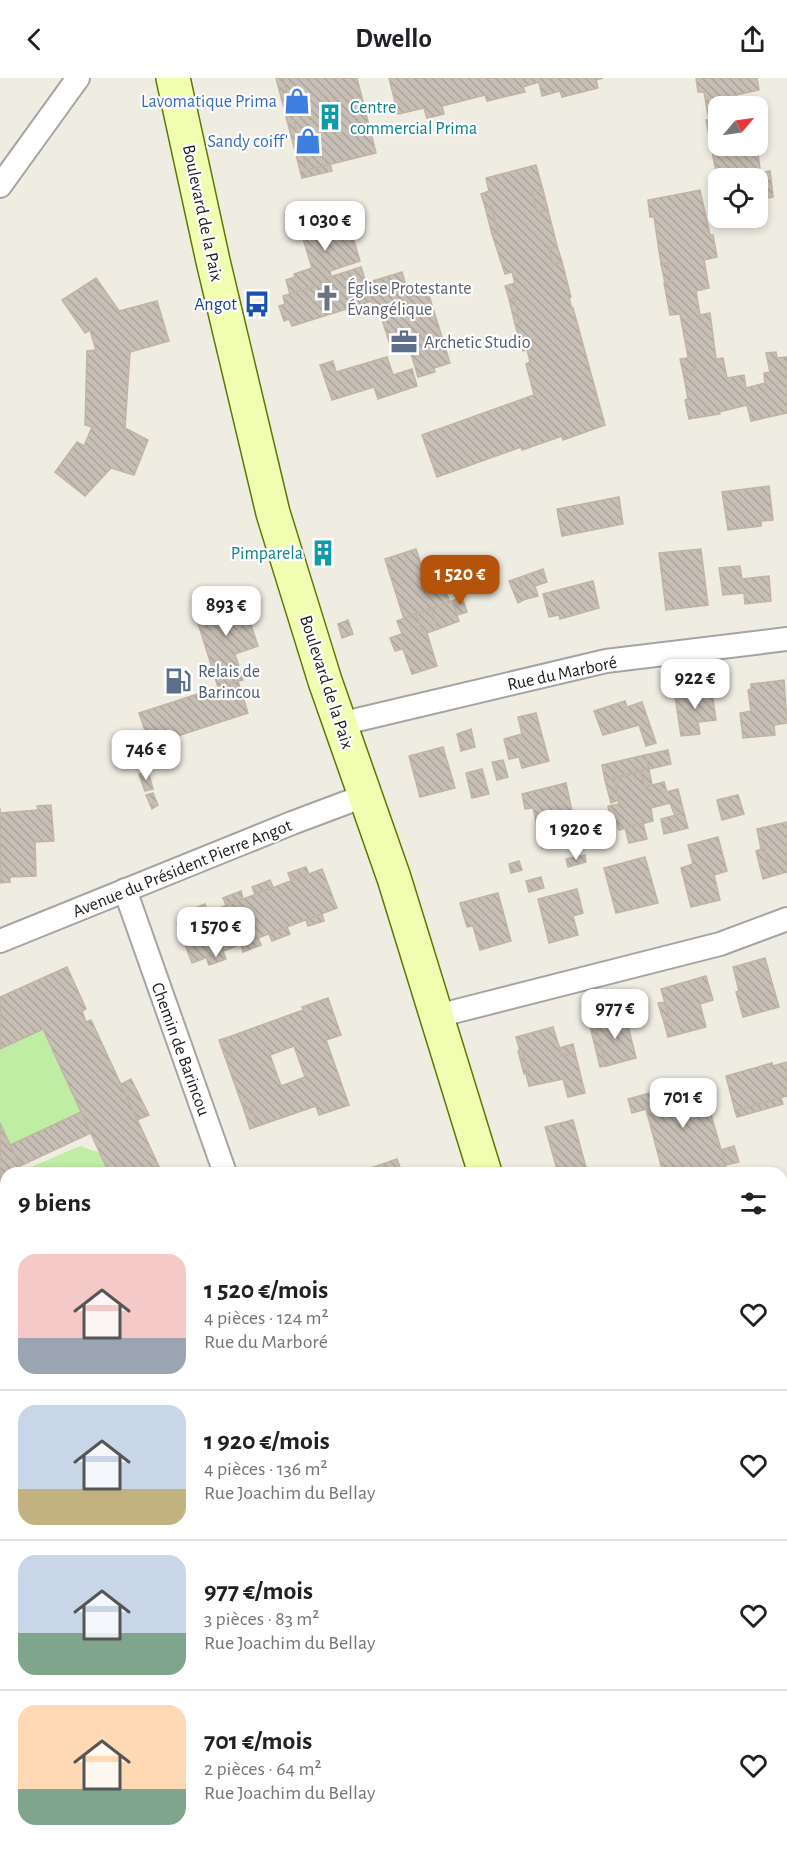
<!DOCTYPE html>
<html lang="fr">
<head>
<meta charset="utf-8">
<style>
  :root { --surface:#fff; --page:#f2f2f2; --text:#202124; --muted:#757577; --line:#e0e0e0; --accent:#b45309 }
  body { margin:0; font-family:"Alegreya Sans",sans-serif; background:var(--page); color:var(--text); height:100vh; display:flex; flex-direction:column; font-size:22px; white-space:nowrap }
  * { box-sizing:border-box; margin:0 }
  p { font-size:20px; color:var(--muted) }
  .icon { flex:none; width:33px; height:33px; fill:none; stroke:currentColor; stroke-width:2; stroke-linecap:round; stroke-linejoin:round }
  .map { position:relative; flex:1; overflow:hidden }
  .drawer { position:absolute; left:0px; top:1089px; width:788px; height:686px; display:flex; flex-direction:column; background:var(--surface); border-radius:18px 18px 0 0; box-shadow:0 3px 9px #0003 }
  .drawer>* { flex:none }
  .needle { width:39px; rotate:61deg }
  .buttons { position:absolute; left:708px; top:18px; display:grid; gap:12px }
  .buttons a { display:grid; place-items:center; width:60px; height:60px; border-radius:12px; background:var(--surface); box-shadow:0 3px 9px #0003; font-size:30px }
  .price { position:absolute; translate:-50% -51px; padding:0 14px; border-radius:12px; background:#fff; color:#222; font-size:20px; line-height:39px; filter:drop-shadow(0 2px 3px #0008) }
  .price::after { content:''; position:absolute; left:50%; top:36px; width:18px; height:14px; margin-left:-9px; background:inherit; clip-path:polygon(0 0,100% 0,50% 100%) }
  .price.current { background:var(--accent); color:#fff }
  ul { padding:0; list-style:none }
  li { display:flex; align-items:center; gap:18px; height:150px; padding:0 18px }
  li+li { border-top:2px solid var(--line) }
  li span { display:grid; place-items:center; flex:none; width:168px; height:120px; border-radius:18px; color:#555 }
  li>.icon { margin-inline-start:auto }
  span .icon { width:72px; height:72px; fill:#fffc; stroke-width:1 }
  li b { font-size:26px }
  h2 { display:flex; justify-content:space-between; align-items:center; height:72px; padding:0 18px; font-size:26px }
  header { display:flex; justify-content:space-between; align-items:center; height:78px; padding:0 18px; background:var(--surface); font-size:27px; font-weight:600 }
  .map>svg:first-child { display:block }
</style>
</head>
<body>
<header><svg class="icon" aria-label="back" viewBox="0 0 24 24"><path d="M15 5l-7 7 7 7"/></svg>Dwello<svg class="icon" aria-label="share" viewBox="0 0 24 24"><path d="M12 15V3M7 8l5-5 5 5M5 13v7h14v-7"/></svg></header>
<div class="map">
<svg width="787" height="1774" viewBox="0 0 787 1774">
  <defs>
    <pattern id="building-back-hatch" width="6" height="6" patternUnits="userSpaceOnUse" patternTransform="scale(1.5)"><rect width="6" height="6" fill="#c7bfb5"/><path d="M-1 5l2 2M0 0l6 6M5-1l2 2" fill="none" stroke="#aaa49b"/></pattern>
  </defs>
  <rect width="100%" height="100%" fill="#efece2"/>
  <g fill="#bfeda4">
    <polygon points="43,951 81,1034 10,1067 0,1045 0,971"/>
    <polygon points="80,1068 100,1075 109,1095 23,1095 22,1093"/>
    <polygon points="787,1599 787,1672 782,1674 782,1601"/>
  </g>
  <g fill="url(#building-back-hatch)" stroke="#c2b4a3" stroke-width="1.5" fill-rule="evenodd">
    <polygon points="276,0 283,0 307,92 330,86 332,93 302,100"/>
    <polygon points="283,0 357,0 376,75 307,92"/>
    <polygon points="389,0 603,0 596,2 598,10 562,19 560,13 542,18 539,4 523,9 525,14 487,23 485,17 442,28 444,36 427,40 424,30 398,36"/>
    <polygon points="696,0 757,0 759,12 736,17 737,28 718,28 718,68 757,68 760,91 758,92 759,95 770,93 773,119 758,122 758,100 721,100 720,94 716,94 706,42 709,42 704,14 698,14"/>
    <polygon points="536,87 543,112 532,114 537,134 548,132 557,168 549,171 553,186 562,184 571,219 569,220 572,231 573,230 605,347 563,362 562,358 522,372 521,369 437,399 422,357 534,317 526,286 530,284 527,271 523,273 515,246 520,245 514,220 509,221 505,208 515,205 512,194 505,196 492,156 498,154 491,128 485,129 481,116 489,113 486,100"/>
    <polygon points="543,112 548,132 537,134 532,114"/>
    <polygon points="700,112 710,157 713,157 717,179 704,182 709,210 696,213 700,237 710,235 716,281 723,280 727,300 744,297 746,310 765,305 764,295 770,294 766,275 776,274 777,280 787,279 787,335 751,343 747,327 719,334 720,336 689,341 685,322 688,321 683,294 696,291 693,279 688,279 680,236 670,237 664,205 671,204 668,185 661,186 654,139 650,139 648,122"/>
    <polygon points="491,128 498,154 492,156 485,129"/>
    <polygon points="332,137 333,141 346,137 360,183 330,193 332,203 290,216 286,202 295,199 294,196 312,190 300,151 312,147 311,144"/>
    <polygon points="557,168 562,184 553,186 549,171"/>
    <polygon points="668,185 671,204 665,205 661,186"/>
    <polygon points="361,189 372,223 292,248 289,241 284,243 279,228 285,226 283,218 332,203 330,199"/>
    <polygon points="402,194 409,219 428,214 450,285 434,290 435,294 418,299 410,272 393,276 378,229 374,230 366,205"/>
    <polygon points="96,200 119,233 157,223 169,263 130,274 125,350 148,362 134,397 111,390 85,418 55,394 77,364 84,368 92,349 85,347 87,273 96,272 90,252 85,255 62,222"/>
    <polygon points="514,220 520,245 515,246 509,221"/>
    <polygon points="387,279 393,297 412,291 417,308 378,321 374,309 332,322 320,287 333,283 336,294"/>
    <polygon points="693,279 696,291 683,294 680,281"/>
    <polygon points="769,408 773,442 761,443 761,448 728,452 722,414"/>
    <polygon points="619,419 623,446 562,458 557,431"/>
    <polygon points="324,467 328,481 321,483 317,470"/>
    <polygon points="416,471 430,513 444,508 450,524 404,541 385,481"/>
    <polygon points="701,471 708,527 666,532 659,475"/>
    <polygon points="740,488 742,501 769,498 771,523 745,526 744,515 723,517 719,490"/>
    <polygon points="543,491 547,504 535,508 538,518 526,521 518,500"/>
    <polygon points="518,500 526,521 518,525 509,503"/>
    <polygon points="593,503 599,530 560,541 559,537 549,539 543,516"/>
    <polygon points="241,517 258,568 235,576 243,602 218,609 194,532"/>
    <polygon points="462,519 467,534 457,537 452,523"/>
    <polygon points="452,523 459,543 438,551 431,531"/>
    <polygon points="431,531 438,551 427,555 426,552 422,553 416,536"/>
    <polygon points="416,536 422,553 426,552 437,588 412,596 403,571 395,573 390,560 402,556 397,543"/>
    <polygon points="348,542 353,556 342,560 338,546"/>
    <polygon points="784,602 787,645 774,647 775,657 743,660 740,635 751,633 748,612 751,611 751,606"/>
    <polygon points="238,603 248,635 150,667 139,635"/>
    <polygon points="711,607 716,642 698,644 700,656 681,658 675,618 699,614 699,609"/>
    <polygon points="625,623 627,629 642,624 656,665 646,668 639,647 603,657 594,633"/>
    <polygon points="536,635 549,683 522,690 519,679 509,681 504,661 522,656 518,639"/>
    <polygon points="471,651 475,669 461,673 457,656"/>
    <polygon points="443,669 455,710 420,719 409,678"/>
    <polygon points="668,672 671,686 649,691 645,677"/>
    <polygon points="645,677 649,691 605,702 602,687"/>
    <polygon points="503,682 508,699 497,702 492,684"/>
    <polygon points="482,691 489,716 472,720 466,695"/>
    <polygon points="649,691 652,707 645,709 640,694"/>
    <polygon points="148,694 153,711 145,713 139,696"/>
    <polygon points="640,694 645,709 664,704 667,714 678,711 684,735 675,738 670,725 651,730 653,743 619,752 615,738 610,739 608,728 619,726 614,700"/>
    <polygon points="614,700 619,722 611,725 605,702"/>
    <polygon points="566,705 572,733 564,735 571,762 542,770 533,730 525,731 522,716"/>
    <polygon points="153,715 158,727 152,731 146,717"/>
    <polygon points="738,717 744,736 722,742 717,722"/>
    <polygon points="51,727 54,763 35,764 36,798 10,799 10,804 0,805 0,730 0,735 38,732 37,728"/>
    <polygon points="684,735 688,750 664,756 661,741"/>
    <polygon points="787,744 787,794 772,798 764,770 761,771 757,751"/>
    <polygon points="643,745 647,761 629,765 625,750"/>
    <polygon points="718,759 727,793 714,797 720,822 691,829 681,790 693,786 688,767"/>
    <polygon points="764,770 772,798 763,801 756,773"/>
    <polygon points="585,777 586,784 568,789 566,781"/>
    <polygon points="645,779 658,825 616,835 604,790"/>
    <polygon points="519,783 522,792 511,795 509,786"/>
    <polygon points="306,789 309,796 291,803 288,795"/>
    <polygon points="322,791 337,830 192,885 177,846"/>
    <polygon points="541,799 544,810 529,814 526,803"/>
    <polygon points="270,802 273,809 255,816 252,809"/>
    <polygon points="577,811 583,835 573,838 578,857 549,865 538,821"/>
    <polygon points="241,813 243,821 226,827 223,820"/>
    <polygon points="498,815 511,863 480,872 473,848 467,849 460,825"/>
    <polygon points="205,826 208,834 191,840 188,833"/>
    <polygon points="322,836 324,843 308,848 306,842"/>
    <polygon points="287,849 290,856 272,863 269,856"/>
    <polygon points="258,860 261,867 243,874 241,867"/>
    <polygon points="223,873 226,881 209,887 206,879"/>
    <polygon points="765,880 779,929 743,939 736,914 739,913 733,889"/>
    <polygon points="67,889 86,931 82,933 86,944 91,942 162,1095 109,1095 43,951 0,971 0,919"/>
    <polygon points="706,898 713,922 700,926 706,949 668,959 664,944 670,942 661,911"/>
    <path d="M328,920L341,957L326,962L349,1027L319,1037L316,1028L258,1048L251,1030L244,1032L225,979L232,977L226,960L303,932L302,929ZM294,968L305,999L281,1008L270,977Z"/>
    <polygon points="665,924 670,942 664,944 658,925"/>
    <polygon points="624,930 625,936 595,943 606,988 600,989 588,940"/>
    <polygon points="625,936 636,980 606,988 595,943"/>
    <polygon points="553,949 562,978 575,975 585,1015 568,1019 563,1001 529,1008 526,996 529,995 522,972 520,973 516,959"/>
    <polygon points="226,960 232,977 225,979 219,962"/>
    <polygon points="573,966 575,975 562,978 559,970"/>
    <polygon points="522,972 529,995 524,996 518,973"/>
    <polygon points="787,984 787,1018 735,1033 726,998 772,985 773,988"/>
    <polygon points="131,1001 149,1037 137,1042 121,1006"/>
    <polygon points="701,1001 727,1093 719,1095 663,1095 646,1031 632,1035 628,1021"/>
    <polygon points="781,1020 783,1026 737,1039 735,1033"/>
    <polygon points="251,1030 258,1048 250,1051 244,1032"/>
    <polygon points="81,1034 91,1055 20,1088 10,1067"/>
    <polygon points="573,1042 587,1093 558,1095 545,1049"/>
    <polygon points="0,1045 23,1095 6,1095 6,1152 0,1139"/>
    <polygon points="734,1068 739,1084 725,1087 721,1072"/>
    <polygon points="397,1081 402,1095 360,1095 359,1094"/>
    <polygon points="0,1225 6,1225 6,1369 0,1372"/>
    <polygon points="785,1407 787,1411 787,1428 782,1431 782,1408"/>
    <polygon points="787,1492 787,1548 782,1550 782,1494"/>
    <polygon points="6,1591 6,1633 0,1620 0,1594"/>
    <polygon points="5,1731 6,1768 23,1768 25,1774 0,1774 0,1733"/>
    <polygon points="68,1768 172,1768 162,1774 70,1774"/>
    <polygon points="577,1768 646,1768 627,1774 557,1774"/>
  </g>
  <g fill="none" stroke-linecap="round" stroke-linejoin="round">
    <g stroke="#a4a4a4" stroke-width="26">
      <g id="street">
        <polyline points="0,108 78,0"/>
        <polyline points="340,646 606,583 787,561"/>
        <polyline points="125,812 225,1095"/>
        <polyline points="0,863 292,745 364,718"/>
        <polyline points="437,938 720,866 787,841"/>
        <polyline points="782,1590 787,1588"/>
        <polyline points="782,1681 787,1679"/>
        <polyline points="438,1768 439,1774"/>
        <polyline points="346,1774 358,1768"/>
      </g>
    </g>
    <g stroke="#5d7800" stroke-width="36">
      <g id="secondary">
        <polyline points="173,0 213,183 273,435 325,603 394,800 485,1095"/>
        <polyline points="715,1768 717,1774"/>
      </g>
    </g>
    <use href="#street" stroke="#fff" stroke-width="22"/>
    <use href="#secondary" stroke="#f1feb1" stroke-width="33"/>
  </g>
  <defs>
    <g id="shop-bare" transform="scale(2.07)"><path d="M-5-2.5h2.3a2.7 3.5 0 0 1 5.4 0H5L5.5 6h-11ZM-1.5-2.5h3a1.5 2.3 0 0 0-3 0Z" fill="#3f7fe0" stroke="#fff" stroke-width="2.5" paint-order="stroke"/></g>
    <g id="building-bare" transform="scale(2.07)"><path d="M-4-6H4V6H1V3H-1V6H-4ZM-2.5-4.3h1.7v1.8h-1.7ZM.8-4.3h1.7v1.8H.8ZM-2.5-1h1.7V.8h-1.7ZM.8-1h1.7V.8H.8Z" fill="#0f9aa8" stroke="#fff" stroke-width="2.5" paint-order="stroke"/></g>
    <g id="church-bare" transform="scale(2.07)"><path d="M-1.2-6h2.4v3.5h3.3v2.4h-3.3V6h-2.4V-.1h-3.3v-2.4h3.3Z" fill="#6b7280" stroke="#fff" stroke-width="2.5" paint-order="stroke"/></g>
    <g id="bus-bare" transform="scale(2.07)"><path d="M-5-6H5V4H4V6H2V4H-2V6H-4V4H-5ZM-3.5-4V0h7V-4ZM-3.5 1.2v1.5H-2V1.2ZM2 1.2v1.5H3.5V1.2Z" fill="#1a4fb4" stroke="#fff" stroke-width="2.5" paint-order="stroke"/></g>
    <g id="office-bare" transform="scale(2.07)"><path d="M-6-3h4V-5.5h4V-3h4V5H-6ZM-1-4.5V-3h2v-1.5ZM-6 0V1H6V0Z" fill="#5c6f8a" stroke="#fff" stroke-width="2.5" paint-order="stroke"/></g>
    <g id="fuel-bare" transform="scale(2.07)"><path d="M-5.5-6h7V0h2V4h1.3V-2.5L3-4.5l.8-.8L6-3V5H2.5V1h-1V6h-7ZM-4.2-4.7v3.2H.2V-4.7Z" fill="#5c6f8a" stroke="#fff" stroke-width="2.5" paint-order="stroke"/></g>
  </defs>
  <g fill-rule="evenodd">
    <use href="#shop-bare" x="297" y="23"/>
    <use href="#building-bare" x="330" y="39"/>
    <use href="#shop-bare" x="308" y="63"/>
    <use href="#church-bare" x="327" y="220"/>
    <use href="#bus-bare" x="257" y="226"/>
    <use href="#office-bare" x="404" y="264"/>
    <use href="#building-bare" x="323" y="475"/>
    <use href="#fuel-bare" x="178" y="603"/>
  </g>
  <g text-anchor="middle" stroke-width="4.5" stroke-linejoin="round" paint-order="stroke">
    <g font-size="18" fill="#366cbe" stroke="#fff" text-anchor="end">
      <text x="277" y="29">Lavomatique Prima</text>
      <text x="288" y="69">Sandy coiff'</text>
    </g>
    <g font-size="18" fill="#0d838f" stroke="#fff" text-anchor="start">
      <text x="350" y="35">Centre<tspan x="350" dy="21">commercial Prima</tspan></text>
      <text x="303" y="481" text-anchor="end">Pimparela</text>
    </g>
    <g font-size="18" fill="#1d1d1d" stroke="#fff">
      <text transform="translate(203 135) rotate(78)" y="6">Boulevard de la Paix</text>
      <text transform="translate(562 595) rotate(-12)" y="6">Rue du Marboré</text>
      <text transform="translate(327 604) rotate(72)" y="6">Boulevard de la Paix</text>
      <text transform="translate(182 790) rotate(-22)" y="6">Avenue du Président Pierre Angot</text>
      <text transform="translate(181 971) rotate(70)" y="6">Chemin de Barincou</text>
    </g>
    <g font-size="18" fill="#5b616d" stroke="#fff" text-anchor="start">
      <text x="347" y="216">Église Protestante<tspan x="347" dy="21">Évangélique</tspan></text>
    </g>
    <g font-size="18" fill="#164399" stroke="#fff" text-anchor="end">
      <text x="237" y="232">Angot</text>
    </g>
    <g font-size="18" fill="#4e5e75" stroke="#fff" text-anchor="start">
      <text x="424" y="270">Archetic Studio</text>
      <text x="198" y="599">Relais de<tspan x="198" dy="21">Barincou</tspan></text>
    </g>
  </g>
</svg>
<div class="buttons">
<a><svg class="needle" viewBox="-14 -14 28 28"><path d="M0-13l5 13h-10z" fill="#e53935"/><path d="M0 13l5-13h-10z" fill="#757577"/></svg></a>
<a><svg class="icon" aria-label="locate" viewBox="0 0 24 24"><circle cx="12" cy="12" r="6"/><path d="M12 2v4M12 18v4M2 12h4M18 12h4"/></svg></a>
</div>
<b class="price" style="left:325px;top:174px">1 030 €</b>
<b class="price current" style="left:460px;top:528px">1 520 €</b>
<b class="price" style="left:226px;top:559px">893 €</b>
<b class="price" style="left:695px;top:632px">922 €</b>
<b class="price" style="left:146px;top:703px">746 €</b>
<b class="price" style="left:576px;top:783px">1 920 €</b>
<b class="price" style="left:216px;top:880px">1 570 €</b>
<b class="price" style="left:615px;top:962px">977 €</b>
<b class="price" style="left:683px;top:1051px">701 €</b>
<section class="drawer">
<h2>9 biens<svg class="icon" aria-label="filters" viewBox="0 0 24 24"><path d="M4 7h16M4 17h16"/><circle cx="9" cy="7" r="2"/><circle cx="15" cy="17" r="2"/></svg></h2>
<ul>
<li><span style="background:linear-gradient(#f6c9c9 70%,#9aa5b1 0)"><svg class="icon" aria-label="home" viewBox="0 0 24 24"><path d="M3 11l9-7 9 7M6 9v11h12V9"/></svg></span><div><b>1 520 €/mois</b><p>4 pièces · 124 m²</p><p>Rue du Marboré</p></div><svg class="icon" aria-label="heart" viewBox="0 0 24 24"><path d="M12 20l-8-8c-3-5 5-10 8-4 3-6 11-1 8 4z"/></svg></li>
<li><span style="background:linear-gradient(#c9d6e8 70%,#c2b280 0)"><svg class="icon" aria-label="home" viewBox="0 0 24 24"><path d="M3 11l9-7 9 7M6 9v11h12V9"/></svg></span><div><b>1 920 €/mois</b><p>4 pièces · 136 m²</p><p>Rue Joachim du Bellay</p></div><svg class="icon" aria-label="heart" viewBox="0 0 24 24"><path d="M12 20l-8-8c-3-5 5-10 8-4 3-6 11-1 8 4z"/></svg></li>
<li><span style="background:linear-gradient(#c9d6e8 65%,#7fa58c 0)"><svg class="icon" aria-label="home" viewBox="0 0 24 24"><path d="M3 11l9-7 9 7M6 9v11h12V9"/></svg></span><div><b>977 €/mois</b><p>3 pièces · 83 m²</p><p>Rue Joachim du Bellay</p></div><svg class="icon" aria-label="heart" viewBox="0 0 24 24"><path d="M12 20l-8-8c-3-5 5-10 8-4 3-6 11-1 8 4z"/></svg></li>
<li><span style="background:linear-gradient(#ffd9b3 70%,#7fa58c 0)"><svg class="icon" aria-label="home" viewBox="0 0 24 24"><path d="M3 11l9-7 9 7M6 9v11h12V9"/></svg></span><div><b>701 €/mois</b><p>2 pièces · 64 m²</p><p>Rue Joachim du Bellay</p></div><svg class="icon" aria-label="heart" viewBox="0 0 24 24"><path d="M12 20l-8-8c-3-5 5-10 8-4 3-6 11-1 8 4z"/></svg></li>
</ul>
</section>
</div>
</body>
</html>
